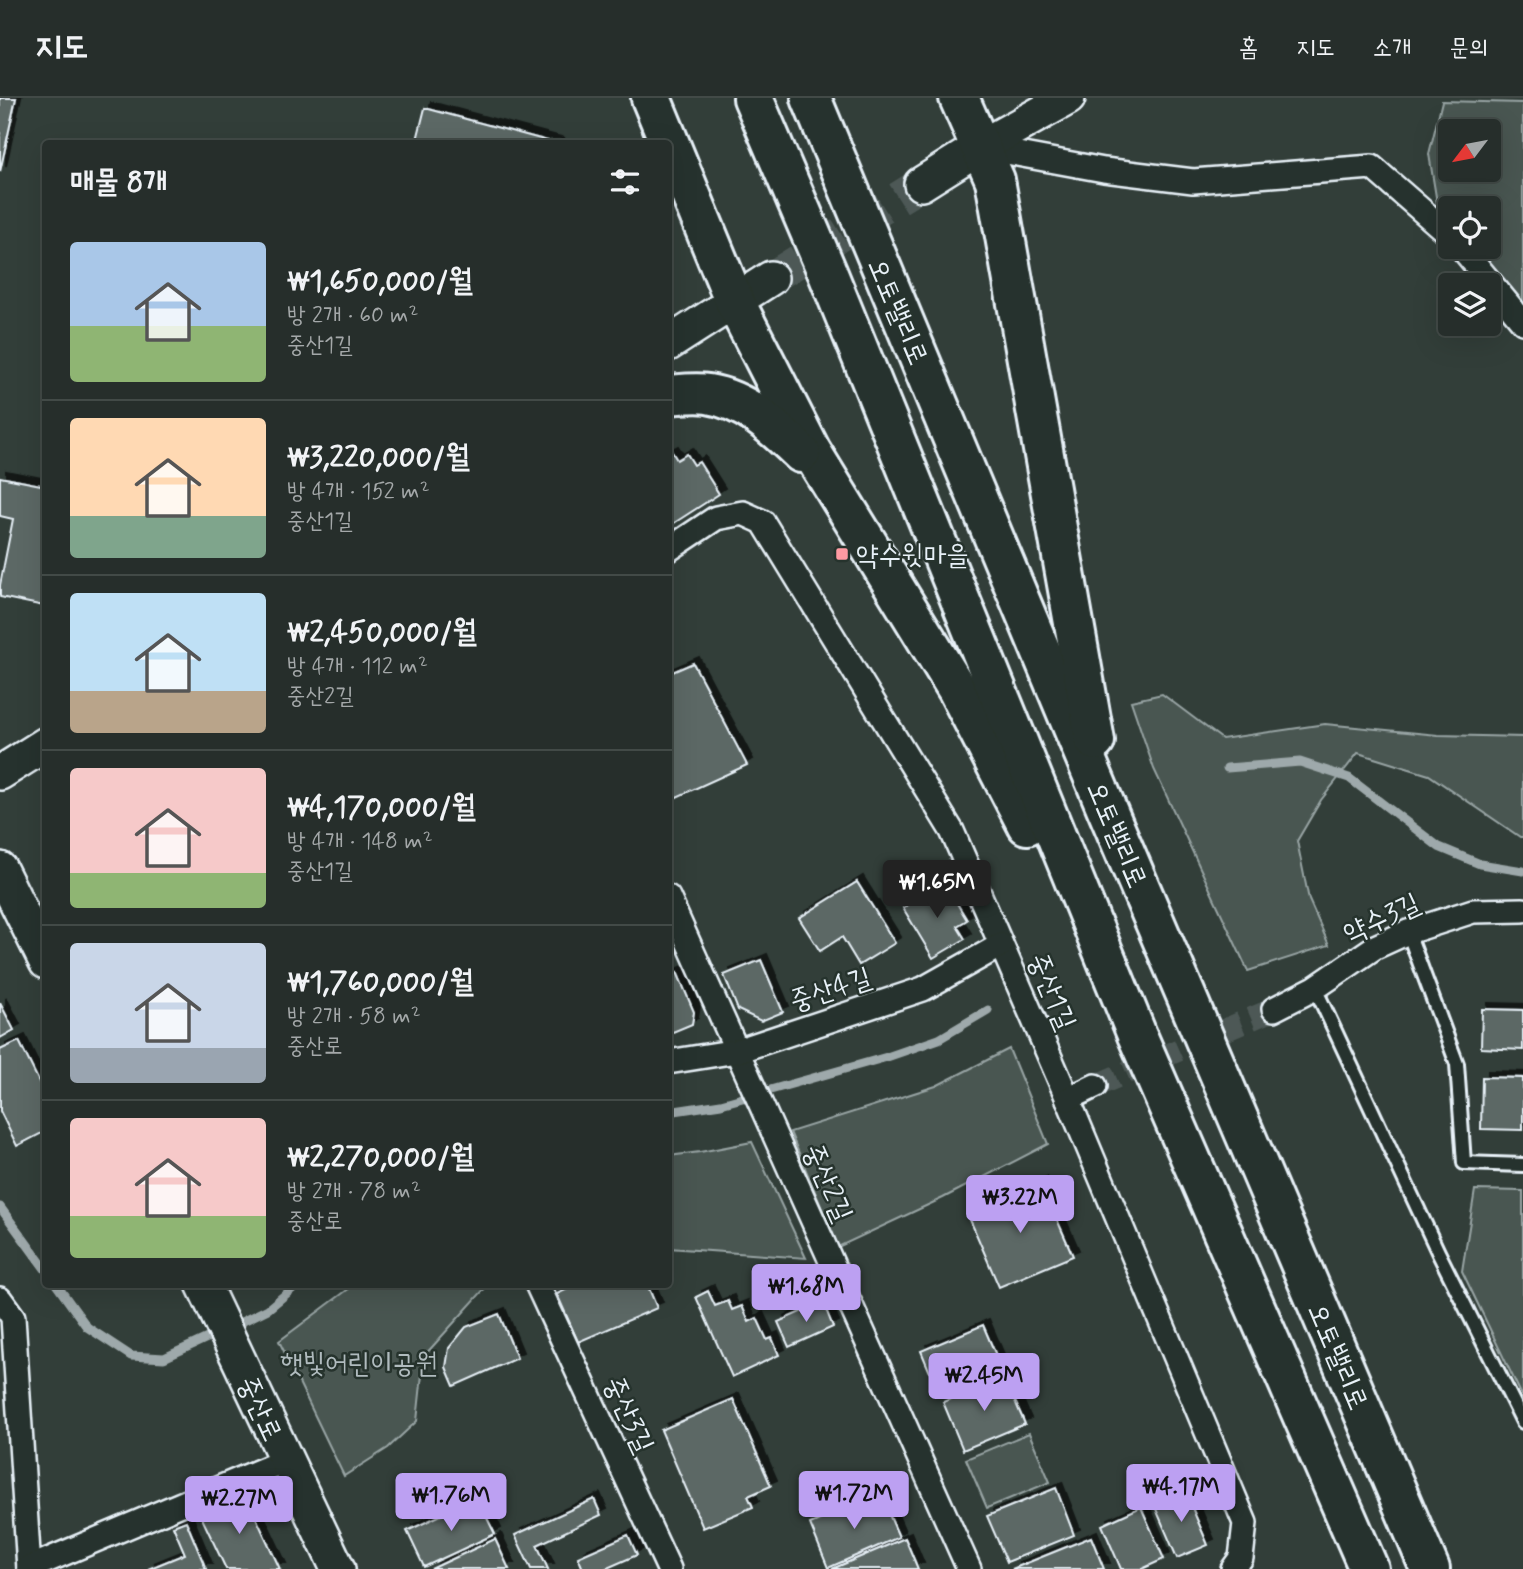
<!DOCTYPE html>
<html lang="ko">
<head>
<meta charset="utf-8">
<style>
  :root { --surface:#262e2b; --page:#2e3633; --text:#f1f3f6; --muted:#a4a8a9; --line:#424a47; --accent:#bca0f2 }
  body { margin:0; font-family:Mynerve,"Poor Story",sans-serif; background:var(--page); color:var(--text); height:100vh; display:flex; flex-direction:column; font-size:26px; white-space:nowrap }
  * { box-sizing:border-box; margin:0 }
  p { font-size:23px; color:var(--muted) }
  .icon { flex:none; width:38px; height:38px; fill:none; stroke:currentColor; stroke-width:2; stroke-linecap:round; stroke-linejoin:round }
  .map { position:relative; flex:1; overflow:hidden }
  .side { position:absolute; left:42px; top:42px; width:630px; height:1148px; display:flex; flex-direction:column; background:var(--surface); border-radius:7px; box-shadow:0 7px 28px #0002,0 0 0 2px var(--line) }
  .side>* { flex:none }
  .needle { width:46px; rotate:238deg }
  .fabs { position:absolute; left:1438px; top:21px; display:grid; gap:14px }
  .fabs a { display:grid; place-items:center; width:63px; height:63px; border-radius:7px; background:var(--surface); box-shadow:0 7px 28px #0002,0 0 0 2px var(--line); font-size:35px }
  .price { position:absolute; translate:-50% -60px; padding:0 16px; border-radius:7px; background:var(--accent); color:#111; font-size:23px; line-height:46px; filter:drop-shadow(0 2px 4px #0008) }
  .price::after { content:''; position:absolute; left:50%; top:42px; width:21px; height:16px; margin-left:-10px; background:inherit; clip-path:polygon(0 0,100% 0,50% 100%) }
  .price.selected { background:#222; color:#fff }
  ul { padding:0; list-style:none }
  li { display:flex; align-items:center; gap:21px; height:175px; padding:0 28px }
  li+li { border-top:2px solid var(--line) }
  li span { display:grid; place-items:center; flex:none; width:196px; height:140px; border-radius:7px; color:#555 }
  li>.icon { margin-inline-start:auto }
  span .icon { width:84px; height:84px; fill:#fffc; stroke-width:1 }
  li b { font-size:30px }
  h2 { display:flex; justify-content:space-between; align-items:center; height:84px; padding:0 28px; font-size:30px }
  header { display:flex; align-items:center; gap:42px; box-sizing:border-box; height:98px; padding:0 35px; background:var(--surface); border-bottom:2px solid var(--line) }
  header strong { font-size:33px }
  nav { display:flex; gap:38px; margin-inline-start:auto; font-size:24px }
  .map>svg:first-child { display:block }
</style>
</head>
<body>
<header>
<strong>지도</strong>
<nav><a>홈</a><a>지도</a><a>소개</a><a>문의</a></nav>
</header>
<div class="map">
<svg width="1523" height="1471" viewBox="0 0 1523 1471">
  <defs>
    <filter id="shadow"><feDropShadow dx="6" dy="-6" stdDeviation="0" flood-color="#0009"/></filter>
  </defs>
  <rect width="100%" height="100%" fill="#323e39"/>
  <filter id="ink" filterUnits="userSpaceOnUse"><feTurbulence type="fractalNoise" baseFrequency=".0143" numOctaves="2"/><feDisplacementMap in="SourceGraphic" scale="14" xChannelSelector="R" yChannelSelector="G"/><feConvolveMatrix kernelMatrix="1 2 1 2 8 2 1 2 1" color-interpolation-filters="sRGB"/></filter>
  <g filter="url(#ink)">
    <g fill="#495651" stroke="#98a4a4" stroke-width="2" fill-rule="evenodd">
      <path d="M1442,3L1523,5V208L1471,149H1489V110H1451V125L1438,111L1429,56ZM1451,33H1489V72H1451Z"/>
      <polygon points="1162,596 1222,641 1325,626 1438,637 1523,639 1523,739 1520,739 1429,677 1358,655 1321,702 1297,743 1309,802 1329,847 1248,873 1154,671 1131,603"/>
      <polygon points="1009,951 1048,1046 943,1100 838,1149 790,1034 936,988"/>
      <polygon points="752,1044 806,1160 669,1150 669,1058 700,1054"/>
      <polygon points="1475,1092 1523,1093 1523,1300 1462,1173"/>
      <polygon points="354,1187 488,1187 424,1258 417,1323 388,1350 344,1378 279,1243"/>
      <polygon points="1029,1335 1050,1384 987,1410 966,1361"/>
    </g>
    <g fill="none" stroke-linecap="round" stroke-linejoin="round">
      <g stroke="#9ea9ab" stroke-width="9">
        <polyline points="1227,670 1300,664 1349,680 1439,749 1480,766 1523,773"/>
        <polyline points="668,1014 721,1006 887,959 939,941 988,912"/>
        <polyline points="0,1109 46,1172"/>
        <polyline points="56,1186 87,1229 131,1258 164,1260 218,1235"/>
        <polyline points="231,1229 268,1211 298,1186"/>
      </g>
    </g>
    <g fill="#5c6865" stroke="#e8f1f8" stroke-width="2" filter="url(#shadow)">
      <polygon points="0,0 16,0 0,74"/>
      <polygon points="425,10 559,46 416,46"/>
      <polygon points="672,354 677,362 687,356 694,367 699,364 719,396 671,427 668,423 668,356"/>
      <polygon points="0,379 46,388 44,508 0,499 0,487 13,421 0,418"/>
      <polygon points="693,565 747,667 668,703 668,576"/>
      <polygon points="857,784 895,845 859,867 842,839 820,853 799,820"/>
      <polygon points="944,784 967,822 957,828 965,841 933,860 903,810"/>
      <polygon points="761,862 783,914 761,923 738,912 724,877"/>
      <polygon points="677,874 694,914 692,926 668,936 668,878"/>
      <polygon points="0,905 14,932 0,940"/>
      <polygon points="1482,911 1523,912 1523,952 1481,950"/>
      <polygon points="19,943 46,998 46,1033 17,1048 0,1013 0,952"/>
      <polygon points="1482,979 1523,980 1523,1032 1481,1031"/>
      <polygon points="1041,1085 1073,1158 999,1189 968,1117"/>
      <polygon points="578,1186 647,1186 657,1210 578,1244 557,1196"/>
      <polygon points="708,1193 715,1208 728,1203 732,1212 742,1208 749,1224 757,1220 767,1242 772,1240 779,1257 732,1279 696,1199"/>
      <polygon points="823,1204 833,1229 789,1249 778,1224"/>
      <polygon points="499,1216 517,1260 454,1288 446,1269 449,1250 466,1229"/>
      <polygon points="983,1227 1001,1269 939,1296 921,1253"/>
      <polygon points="1004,1278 1025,1326 963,1352 943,1304"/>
      <polygon points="733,1301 771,1388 748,1398 753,1409 703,1430 661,1332"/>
      <polygon points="1056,1390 1074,1437 1007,1464 987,1418"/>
      <polygon points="1184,1391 1208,1447 1177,1460 1153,1404"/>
      <polygon points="245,1396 280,1471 226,1471 200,1416"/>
      <polygon points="880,1396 899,1439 828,1470 810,1426"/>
      <polygon points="477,1400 495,1436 424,1469 407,1433"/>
      <polygon points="594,1401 601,1417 537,1447 548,1471 531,1471 515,1437"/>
      <polygon points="1141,1409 1164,1461 1142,1471 1121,1471 1102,1427"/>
      <polygon points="186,1423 206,1471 148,1471 185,1456 173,1428"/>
      <polygon points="628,1437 637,1457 605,1471 583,1471 578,1459"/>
      <polygon points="1091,1439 1104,1471 1012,1471"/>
      <polygon points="905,1440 918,1471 832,1471"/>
      <polygon points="495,1441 509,1471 431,1471"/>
    </g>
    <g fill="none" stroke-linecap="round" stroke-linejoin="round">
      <polyline stroke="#4d5956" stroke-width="23" stroke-dasharray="23 11" stroke-linecap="butt" points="1095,988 1274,911"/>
      <polyline stroke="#4d5956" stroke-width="33" stroke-dasharray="33 17" stroke-linecap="butt" points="771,180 921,86"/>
      <g stroke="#e8f1f8" stroke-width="18">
        <g id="lane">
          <polyline points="1408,834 1457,966 1464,1065 1523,1067"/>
          <polyline points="1315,890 1439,1156 1523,1324"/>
        </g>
      </g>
      <g stroke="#e8f1f8" stroke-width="28">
        <g id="street">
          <polyline points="980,49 1104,72 1193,83 1372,69 1451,138"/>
          <polyline points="1461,149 1523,224"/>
          <polyline points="668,452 716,420 743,415 763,424 952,733 1068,1001 1245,1425 1241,1460 1233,1471"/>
          <polyline points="668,799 969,1471"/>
          <polyline points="1274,911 1315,890 1375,849 1408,834 1473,813 1523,812"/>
          <polyline points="668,964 737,953 923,891 1001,847"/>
          <polyline points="1068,1001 1095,988"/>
          <polyline points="537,1186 669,1471"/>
          <polyline points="0,1201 13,1219 29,1471"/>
          <polyline points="29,1470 286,1362"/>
        </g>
      </g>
      <g stroke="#e8f1f8" stroke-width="38">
        <g id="secondary">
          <polyline points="921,86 980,49 1068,0"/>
          <polyline points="668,246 771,180"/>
          <polyline points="0,675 46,646"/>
          <polyline points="0,771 46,864"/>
          <polyline points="203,1186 338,1471"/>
        </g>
      </g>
      <g stroke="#e8f1f8" stroke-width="44">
        <g id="highway">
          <polyline points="651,0 735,204 811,353 957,591 1027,727"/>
          <polyline points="753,0 828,176 1137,937 1369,1471"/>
          <polyline points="811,0 1108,714 1430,1471"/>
          <polyline points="959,0 995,82 1095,643"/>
          <path d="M668,297C681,296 696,294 708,296C746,302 774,329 801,355"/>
        </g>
      </g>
      <use href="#lane" stroke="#26332d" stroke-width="12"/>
      <use href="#street" stroke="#26332d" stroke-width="23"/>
      <use href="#secondary" stroke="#26332d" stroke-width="33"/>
      <use href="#highway" stroke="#26332d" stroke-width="38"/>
    </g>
  </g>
  <rect fill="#ff9aa2" stroke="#26332d" stroke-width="2.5" x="835" y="449" width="14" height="14" rx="3.5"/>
  <g text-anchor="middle" stroke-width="5" stroke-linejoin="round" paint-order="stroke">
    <g font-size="28" fill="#e8f1f8" stroke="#26332d">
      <text transform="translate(899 213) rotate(67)" y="10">오토밸리로</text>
      <text transform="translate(1118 736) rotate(67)" y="10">오토밸리로</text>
      <text transform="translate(1381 819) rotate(-25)" y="10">약수3길</text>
      <text transform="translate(830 890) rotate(-18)" y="10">중산4길</text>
      <text transform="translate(1053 893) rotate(67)" y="10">중산1길</text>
      <text transform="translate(829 1084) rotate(66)" y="10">중산2길</text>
      <text transform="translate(1339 1258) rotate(67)" y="10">오토밸리로</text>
      <text transform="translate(261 1310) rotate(65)" y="10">중산로</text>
      <text transform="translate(630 1316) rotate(65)" y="10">중산3길</text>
    </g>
    <g font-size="28" fill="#e8f1f8" stroke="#26332d" text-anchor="start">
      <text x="856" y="466">약수윗마을</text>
    </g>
    <g font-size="28" fill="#b0bbbe" stroke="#26332d">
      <text x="359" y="1274">햇빛어린이공원</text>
    </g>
  </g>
</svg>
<div class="fabs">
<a><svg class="needle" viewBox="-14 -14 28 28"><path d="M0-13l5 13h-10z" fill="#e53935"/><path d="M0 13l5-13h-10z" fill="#a4a8a9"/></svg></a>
<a><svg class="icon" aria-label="locate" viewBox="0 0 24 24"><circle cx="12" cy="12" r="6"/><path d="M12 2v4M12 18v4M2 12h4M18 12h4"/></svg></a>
<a><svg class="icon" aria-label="layers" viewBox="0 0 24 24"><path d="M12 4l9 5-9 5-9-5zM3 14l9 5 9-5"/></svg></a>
</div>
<b class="price selected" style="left:937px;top:822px">₩1.65M</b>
<b class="price" style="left:1020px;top:1137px">₩3.22M</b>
<b class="price" style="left:806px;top:1226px">₩1.68M</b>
<b class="price" style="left:984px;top:1315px">₩2.45M</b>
<b class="price" style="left:1181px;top:1426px">₩4.17M</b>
<b class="price" style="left:854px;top:1433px">₩1.72M</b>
<b class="price" style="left:451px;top:1435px">₩1.76M</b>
<b class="price" style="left:239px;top:1438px">₩2.27M</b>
<section class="side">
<h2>매물 8개<svg class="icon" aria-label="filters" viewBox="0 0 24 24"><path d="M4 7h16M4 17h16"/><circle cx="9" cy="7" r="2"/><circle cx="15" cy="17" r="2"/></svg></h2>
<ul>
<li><span style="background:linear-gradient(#a9c7e8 60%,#8fb573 0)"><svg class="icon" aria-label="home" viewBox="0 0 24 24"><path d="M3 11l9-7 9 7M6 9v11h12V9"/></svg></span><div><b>₩1,650,000/월</b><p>방 2개 · 60 m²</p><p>중산1길</p></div></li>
<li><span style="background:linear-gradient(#ffd9b3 70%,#7fa58c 0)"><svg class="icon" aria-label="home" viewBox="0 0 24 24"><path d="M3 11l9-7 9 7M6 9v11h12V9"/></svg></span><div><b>₩3,220,000/월</b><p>방 4개 · 152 m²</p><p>중산1길</p></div></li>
<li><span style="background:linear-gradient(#bfe0f5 70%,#b9a48a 0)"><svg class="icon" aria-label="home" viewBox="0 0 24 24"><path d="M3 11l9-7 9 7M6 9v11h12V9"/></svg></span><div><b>₩2,450,000/월</b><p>방 4개 · 112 m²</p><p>중산2길</p></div></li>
<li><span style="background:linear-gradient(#f6c9c9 75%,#8fb573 0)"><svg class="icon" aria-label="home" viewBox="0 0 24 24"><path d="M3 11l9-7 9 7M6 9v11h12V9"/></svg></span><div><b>₩4,170,000/월</b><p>방 4개 · 148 m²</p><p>중산1길</p></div></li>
<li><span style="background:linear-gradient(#c9d6e8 75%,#9aa5b1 0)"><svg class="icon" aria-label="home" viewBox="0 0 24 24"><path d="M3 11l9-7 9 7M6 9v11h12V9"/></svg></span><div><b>₩1,760,000/월</b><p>방 2개 · 58 m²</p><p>중산로</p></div></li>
<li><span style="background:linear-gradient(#f6c9c9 70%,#8fb573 0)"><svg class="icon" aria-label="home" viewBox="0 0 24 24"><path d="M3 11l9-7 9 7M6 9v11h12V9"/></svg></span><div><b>₩2,270,000/월</b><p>방 2개 · 78 m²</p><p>중산로</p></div></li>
</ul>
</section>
</div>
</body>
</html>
